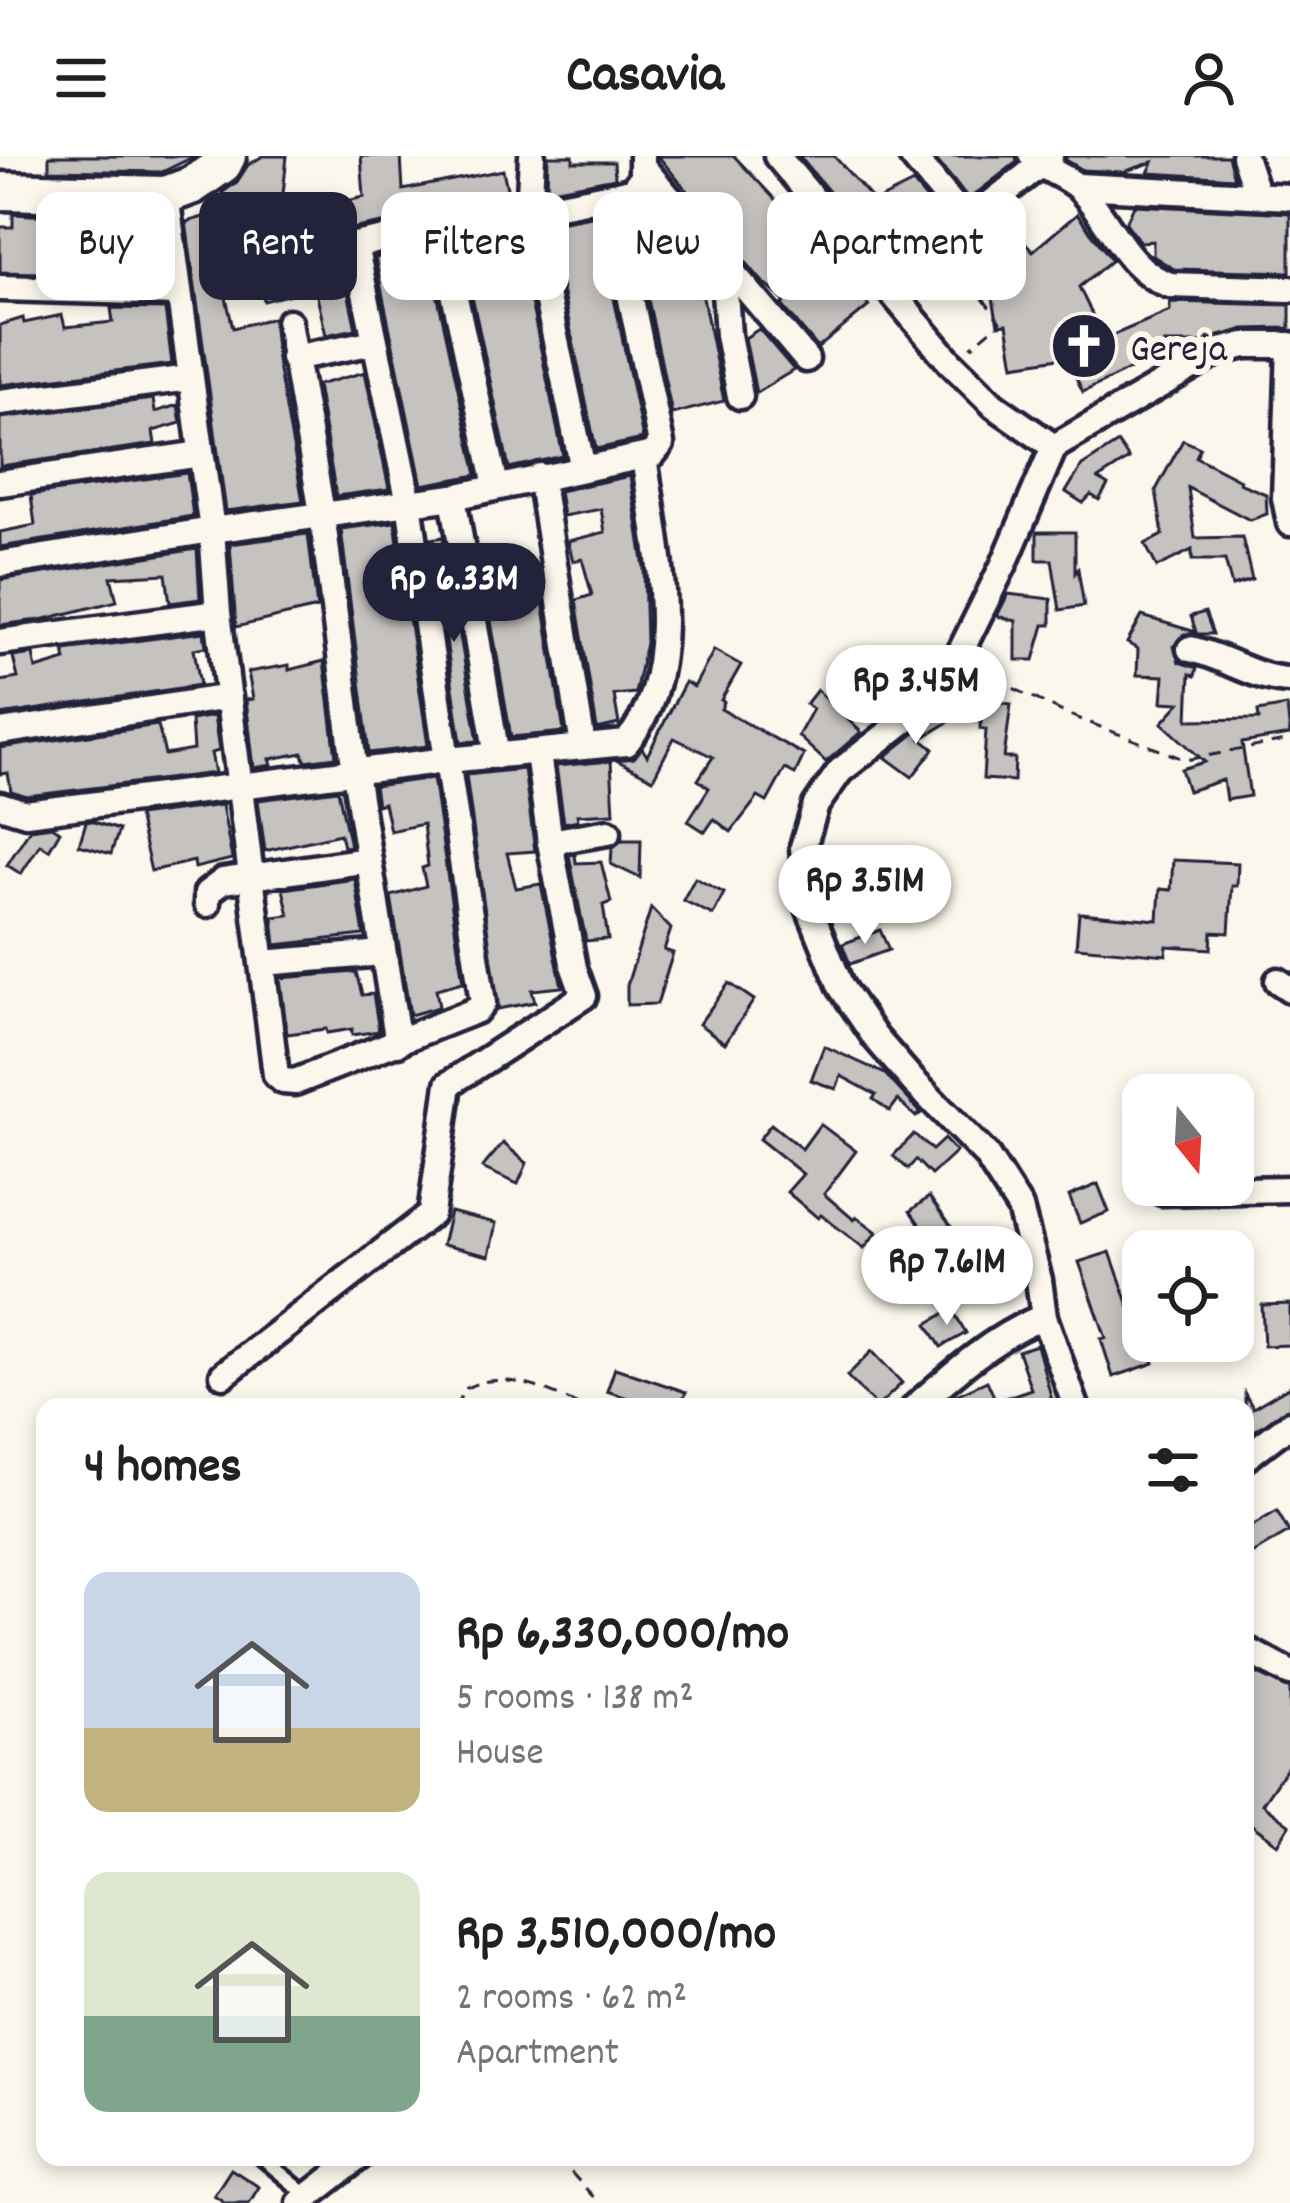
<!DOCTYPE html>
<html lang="en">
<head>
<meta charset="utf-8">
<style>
  :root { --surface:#fff; --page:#f2f2f2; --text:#202124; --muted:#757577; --accent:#22223b }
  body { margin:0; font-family:Dekko,sans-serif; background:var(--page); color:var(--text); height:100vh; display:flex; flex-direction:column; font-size:45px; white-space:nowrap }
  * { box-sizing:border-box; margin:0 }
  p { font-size:39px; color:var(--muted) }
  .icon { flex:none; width:66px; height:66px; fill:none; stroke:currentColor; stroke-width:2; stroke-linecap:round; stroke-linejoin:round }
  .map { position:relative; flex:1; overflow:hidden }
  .side { position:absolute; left:36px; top:1242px; width:1218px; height:768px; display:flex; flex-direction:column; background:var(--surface); border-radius:24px; box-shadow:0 6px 18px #0003 }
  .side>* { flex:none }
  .guide { position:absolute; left:36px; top:36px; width:1218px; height:108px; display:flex; gap:24px }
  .needle { width:78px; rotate:162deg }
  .buttons { position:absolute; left:1122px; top:918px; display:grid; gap:24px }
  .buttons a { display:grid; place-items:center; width:132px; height:132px; border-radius:24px; background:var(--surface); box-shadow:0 6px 18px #0003; font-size:60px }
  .price { position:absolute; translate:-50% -102px; padding:0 27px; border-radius:42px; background:#fff; color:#222; font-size:39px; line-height:78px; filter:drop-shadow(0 3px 6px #0008) }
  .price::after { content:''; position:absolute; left:50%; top:72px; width:36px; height:27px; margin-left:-18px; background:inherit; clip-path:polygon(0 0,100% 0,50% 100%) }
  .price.current { background:var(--accent); color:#fff }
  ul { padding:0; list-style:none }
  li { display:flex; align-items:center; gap:36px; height:300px; padding:0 48px }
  li span { display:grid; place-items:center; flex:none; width:336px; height:240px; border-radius:24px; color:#555 }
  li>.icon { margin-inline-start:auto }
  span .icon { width:144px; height:144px; fill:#fffc; stroke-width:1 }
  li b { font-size:51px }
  h2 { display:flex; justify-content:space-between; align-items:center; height:144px; padding:0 48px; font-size:51px }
  .tag { padding:0 42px; border-radius:24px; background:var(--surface); box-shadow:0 6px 18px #0003; font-size:42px; line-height:108px }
  .tag.current { background:var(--accent); color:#fff }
  header { display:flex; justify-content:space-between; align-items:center; height:156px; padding:0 48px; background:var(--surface); font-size:54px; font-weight:800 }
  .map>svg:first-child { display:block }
</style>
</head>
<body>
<header><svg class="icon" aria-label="menu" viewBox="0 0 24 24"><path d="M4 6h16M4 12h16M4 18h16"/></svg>Casavia<svg class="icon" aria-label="person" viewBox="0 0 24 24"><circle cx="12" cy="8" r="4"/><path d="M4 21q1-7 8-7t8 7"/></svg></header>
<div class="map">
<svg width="1290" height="2047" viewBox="0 0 1290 2047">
  <rect width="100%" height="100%" fill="#fbf7ec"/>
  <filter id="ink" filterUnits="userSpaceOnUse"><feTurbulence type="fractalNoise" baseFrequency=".00833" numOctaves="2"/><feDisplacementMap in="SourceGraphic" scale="24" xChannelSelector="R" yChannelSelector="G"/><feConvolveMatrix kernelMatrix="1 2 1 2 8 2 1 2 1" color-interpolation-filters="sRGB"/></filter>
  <g filter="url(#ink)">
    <g fill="#c6c2c0" stroke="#22223b" stroke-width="3">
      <polygon points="49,0 195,0 162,16 49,14"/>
      <polygon points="263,0 287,0 282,48 258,51 279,114 301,109 315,113 342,108 356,173 326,179 315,132 264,145 256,112 250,114 223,36 237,26 248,9"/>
      <polygon points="361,0 401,0 403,34 503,14 509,42 311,81 305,55 364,41"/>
      <polygon points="548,0 573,0 573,6 614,6 615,22 547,35"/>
      <polygon points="658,0 734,0 788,57 782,62 805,90 839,125 844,120 869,150 818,192 782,149 785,146 760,123"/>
      <polygon points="799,0 834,0 875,46 913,27 944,64 892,112 858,71 862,67 831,38"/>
      <polygon points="933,0 1016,0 1017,6 969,43"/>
      <polygon points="1066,0 1228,0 1234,22 1148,17 1153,6 1123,16 1083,14 1066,4"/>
      <polygon points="1134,49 1290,57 1290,116 1174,113 1153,100 1153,85 1140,86 1126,67"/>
      <polygon points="660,57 700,103 706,131 701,132 724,245 672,258 633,71 634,67"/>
      <polygon points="13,58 66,61 66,66 118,63 119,66 153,65 160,120 0,116 0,71 13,71"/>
      <polygon points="602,58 600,74 643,283 596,293 548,68"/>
      <polygon points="1077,58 1112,104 1079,131 1104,183 1170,155 1170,146 1290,149 1290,172 1244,173 1200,187 1164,187 1168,195 1083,236 1066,201 1014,209 1007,168 998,169 991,132 1014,128 972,83 1001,60 1033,95"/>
      <polygon points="207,60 233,172 273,162 277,204 303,345 226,355 186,66"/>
      <polygon points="516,74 563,300 509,312 460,85"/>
      <polygon points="427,92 477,319 422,329 375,102"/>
      <polygon points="111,152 165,153 172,208 0,229 0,169 23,162 24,167 62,159 65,171 113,166"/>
      <polygon points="759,173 794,214 756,237 745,182"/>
      <polygon points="365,216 389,333 336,340 317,229"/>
      <polygon points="153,243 155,256 178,249 181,267 153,275 155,288 0,310 0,262"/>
      <polygon points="1183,284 1200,292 1196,301 1240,324 1239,327 1266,338 1267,358 1250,364 1188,332 1195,382 1242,381 1252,424 1232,430 1225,404 1192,404 1192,394 1157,411 1145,388 1163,379 1156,334"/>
      <polygon points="1118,287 1129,303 1098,323 1108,329 1099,344 1091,339 1083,347 1066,336 1082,310"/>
      <polygon points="187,317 193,360 0,391 0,376 35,369 31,339"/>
      <polygon points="630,320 644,412 646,487 635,537 614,539 619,568 597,573 576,444 592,439 582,403 573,405 568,385 605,376 601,353 563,360 559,335"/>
      <polygon points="395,366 428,590 369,597 341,373"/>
      <polygon points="1037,376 1075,376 1075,417 1078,413 1084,450 1060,454 1052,404 1037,404"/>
      <polygon points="308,378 317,452 236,471 230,388"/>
      <polygon points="443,381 478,585 461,586 431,383"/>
      <polygon points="197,393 200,443 170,447 166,418 111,421 117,445 45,463 0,469 0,424"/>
      <polygon points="513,399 520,426 539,421 564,576 511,581 481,407"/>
      <polygon points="1008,438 1051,443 1051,469 1044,469 1034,504 1016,504 1016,465 997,460"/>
      <polygon points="1205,456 1213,478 1184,478 1174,490 1179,506 1197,512 1195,520 1190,518 1188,564 1259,563 1258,555 1287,550 1290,579 1242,587 1250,640 1226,644 1223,624 1188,635 1181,613 1205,606 1162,567 1180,547 1162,546 1164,520 1137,519 1138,493 1127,487 1142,460 1196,476 1191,460"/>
      <polygon points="204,476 206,491 194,493 200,529 0,559 0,525 18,522 13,501 33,498 36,513 66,504 64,494"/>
      <polygon points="714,494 741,509 721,544 724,546 721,553 804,599 795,618 785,613 767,646 758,641 731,676 714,663 705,676 688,665 709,632 698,624 713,601 674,582 653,623 616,604 634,602 642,592 647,600 685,526 694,531"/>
      <polygon points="324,505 336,601 305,605 303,597 270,603 272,609 254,612 246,544 253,543 248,516 289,509 289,514"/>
      <polygon points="817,534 861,576 826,606 798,580 813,553 806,548"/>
      <polygon points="984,544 1011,548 1004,602 1015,602 1014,625 983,623 986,574 980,573"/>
      <polygon points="940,557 952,564 921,583 934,593 912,621 885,601"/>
      <polygon points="214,560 219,595 211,597 215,617 27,640 11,635 8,617 0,618 0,592 158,569 165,599 193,594 191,564"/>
      <polygon points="611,605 614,657 577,659 578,664 564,667 556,610"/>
      <polygon points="524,613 535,695 507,697 516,732 541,728 562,831 532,834 535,846 498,853 466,619"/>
      <polygon points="433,622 463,826 436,833 439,851 410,859 391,740 426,730 422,712 428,710 423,668 390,675 384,647 377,649 374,630"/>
      <polygon points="338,634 350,690 343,691 340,678 265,695 258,644"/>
      <polygon points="222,649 232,703 195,712 194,705 151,715 138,660"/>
      <polygon points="91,665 119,674 111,698 79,689 86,666"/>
      <polygon points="52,670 60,675 49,694 40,688 21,718 7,709 30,673"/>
      <polygon points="622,684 641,684 640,722 611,708 612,692"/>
      <polygon points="575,698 576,707 601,706 611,746 603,749 608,783 586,785 569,699"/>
      <polygon points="1173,704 1238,707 1237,730 1232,730 1229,777 1212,776 1211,793 1167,790 1166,799 1076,791 1079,757 1158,764 1160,733 1171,734"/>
      <polygon points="695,722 724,737 713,759 683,744"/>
      <polygon points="355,723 364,779 276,789 273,761 289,759 283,733"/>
      <polygon points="651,752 671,773 664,794 673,797 657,848 627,849 627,829"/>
      <polygon points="880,774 889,794 850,808 842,788"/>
      <polygon points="356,816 362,839 373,838 379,875 352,879 352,873 327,877 326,873 287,878 280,822"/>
      <polygon points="729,827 754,844 725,887 699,868"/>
      <polygon points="824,890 885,918 921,957 916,961 898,944 890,955 873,943 876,939 841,920 836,933 811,924"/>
      <polygon points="771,968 802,993 820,968 856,995 824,1038 854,1064 857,1061 877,1076 864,1092 821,1059 818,1062 787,1036 803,1018 759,983"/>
      <polygon points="914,978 932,994 944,983 956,996 931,1019 916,1004 908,1013 893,1000"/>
      <polygon points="503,987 527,1007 518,1028 482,1012"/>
      <polygon points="1098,1028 1109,1056 1080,1067 1069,1040"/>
      <polygon points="929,1041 966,1090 946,1105 940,1096 904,1107 898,1090 928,1080 910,1055"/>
      <polygon points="450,1056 496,1067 489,1100 442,1089"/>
      <polygon points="1110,1096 1137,1172 1143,1170 1143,1185 1147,1185 1154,1207 1113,1221 1101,1183 1106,1182 1079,1106"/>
      <polygon points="1290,1148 1290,1189 1264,1190 1262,1149"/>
      <polygon points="952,1153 966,1177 941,1191 927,1168"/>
      <polygon points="1037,1189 1054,1251 940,1251 952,1241 987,1225 996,1245 1031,1233 1018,1195"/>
      <polygon points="872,1195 902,1227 877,1251 847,1220"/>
      <polygon points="615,1212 686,1236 680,1251 654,1251 607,1235"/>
      <polygon points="1290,1230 1290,1252 1245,1281 1245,1238 1253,1252"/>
      <polygon points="1277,1355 1289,1376 1245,1402 1245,1374"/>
      <polygon points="1245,1512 1290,1533 1290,1607 1262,1648 1290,1669 1278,1688 1249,1667 1245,1673"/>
      <polygon points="231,2013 259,2031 249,2047 226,2047 214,2039"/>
    </g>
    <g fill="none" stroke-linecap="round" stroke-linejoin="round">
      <g stroke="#22223b" stroke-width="21">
        <g id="lane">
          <polyline points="44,1704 45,1707"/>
          <polyline points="261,2001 308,2040"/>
        </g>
      </g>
      <g stroke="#22223b" stroke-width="33">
        <g id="street">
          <polyline points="532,0 529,57 583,313"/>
          <polyline points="777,0 950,206 995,250 1054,291"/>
          <polyline points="912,0 967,66 1050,1"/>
          <path d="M1032,0C1045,15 1065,19 1079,32C1111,64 1125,114 1170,129L1290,133"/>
          <polyline points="1244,0 1257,39"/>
          <polyline points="643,11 806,203"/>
          <polyline points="1078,30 1290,41"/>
          <polyline points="166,39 212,374 218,457 276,919 283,925 295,926 477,854 483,847 409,347 355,89"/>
          <polyline points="440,73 496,330"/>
          <polyline points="313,97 632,35 642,21 642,0"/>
          <polyline points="723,108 728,179 740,240"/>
          <polyline points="0,132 177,137"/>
          <polyline points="892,134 967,66"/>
          <polyline points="289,166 322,357 355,617 398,887"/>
          <polyline points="293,202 375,186"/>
          <polyline points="0,246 190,222"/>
          <polyline points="540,320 583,590"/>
          <polyline points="0,327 201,298"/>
          <polyline points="453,341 497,600"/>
          <polyline points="0,408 212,374 453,341 653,298 661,288 616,71 625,36"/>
          <polyline points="0,486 218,457"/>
          <path d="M1190,493C1225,500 1253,523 1290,524"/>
          <polyline points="0,576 229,541"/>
          <polyline points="538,597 550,686 608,676"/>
          <path d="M0,649L26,657L447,604L626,587C688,516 656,387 644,301"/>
          <polyline points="207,748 207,737 223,725 368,704"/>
          <polyline points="263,807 383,797"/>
          <polyline points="1278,825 1290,833"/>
          <polyline points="1162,1036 1290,1033"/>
          <polyline points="223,1219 431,1058 449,928 584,840 574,812 550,686"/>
          <path d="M915,1251C952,1218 997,1178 1044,1161"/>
          <polyline points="1076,1251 1044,1161 1039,1124 1020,1052 986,999 913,925 875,881 841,831 808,749 803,691 816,649 840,615 926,548 944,529 1004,408 1054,291 1217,196 1245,189 1290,189 1285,342 1290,367"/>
          <polyline points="1245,1302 1290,1268"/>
          <polyline points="1245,1493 1290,1517"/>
          <polyline points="300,2047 359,2001"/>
        </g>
      </g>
      <g stroke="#22223b" stroke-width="45">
        <polyline id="secondary" points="0,35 166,39 193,29 223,8 227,0"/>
      </g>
      <g stroke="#22223b" stroke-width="3" stroke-dasharray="12 9" stroke-linecap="butt">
        <polyline points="958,108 1000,166 971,191"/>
        <polyline points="976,514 1067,558 1186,604 1290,584"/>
        <path d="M455,1251L465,1233C500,1212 549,1234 582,1251"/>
        <polyline points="557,2001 599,2047"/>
      </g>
      <use href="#lane" stroke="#fbf7ec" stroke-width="12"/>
      <use href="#street" stroke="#fbf7ec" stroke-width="24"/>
      <use href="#secondary" stroke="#fbf7ec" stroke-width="36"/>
    </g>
  </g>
  <defs>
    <g id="church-disc" transform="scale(3.45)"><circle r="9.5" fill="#22223b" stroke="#fbf7ec"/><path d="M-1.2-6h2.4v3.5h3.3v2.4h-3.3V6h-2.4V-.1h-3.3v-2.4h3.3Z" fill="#fff"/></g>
  </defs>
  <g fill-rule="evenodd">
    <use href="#church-disc" x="1084" y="190"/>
  </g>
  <g text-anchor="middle" stroke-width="12" stroke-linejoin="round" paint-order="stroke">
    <g font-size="39" fill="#22223b" stroke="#fbf7ec" text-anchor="start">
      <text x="1130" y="204">Gereja</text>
    </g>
  </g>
</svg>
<div class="buttons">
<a><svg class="needle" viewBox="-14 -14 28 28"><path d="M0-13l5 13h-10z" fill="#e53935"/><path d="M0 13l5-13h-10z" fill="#757577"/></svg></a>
<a><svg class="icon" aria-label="locate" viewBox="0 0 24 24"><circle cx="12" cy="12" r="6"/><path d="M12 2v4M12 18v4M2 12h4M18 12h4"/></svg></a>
</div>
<b class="price current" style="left:454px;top:489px">Rp 6.33M</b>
<b class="price" style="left:916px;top:591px">Rp 3.45M</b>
<b class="price" style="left:865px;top:791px">Rp 3.51M</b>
<b class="price" style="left:947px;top:1172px">Rp 7.61M</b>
<div class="guide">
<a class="tag">Buy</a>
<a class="tag current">Rent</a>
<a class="tag">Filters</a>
<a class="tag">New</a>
<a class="tag">Apartment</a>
</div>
<section class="side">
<h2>4 homes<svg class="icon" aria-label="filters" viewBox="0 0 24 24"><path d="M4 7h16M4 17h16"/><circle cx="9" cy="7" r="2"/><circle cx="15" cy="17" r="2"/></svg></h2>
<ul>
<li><span style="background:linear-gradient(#c9d6e8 65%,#c2b280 0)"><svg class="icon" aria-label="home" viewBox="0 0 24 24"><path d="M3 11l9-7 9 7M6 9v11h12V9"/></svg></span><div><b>Rp 6,330,000/mo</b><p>5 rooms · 138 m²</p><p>House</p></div></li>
<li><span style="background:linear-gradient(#dfe7d0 60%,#7fa58c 0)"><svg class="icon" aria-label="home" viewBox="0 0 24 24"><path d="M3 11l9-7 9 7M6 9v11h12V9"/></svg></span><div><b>Rp 3,510,000/mo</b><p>2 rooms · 62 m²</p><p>Apartment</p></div></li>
</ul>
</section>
</div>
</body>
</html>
